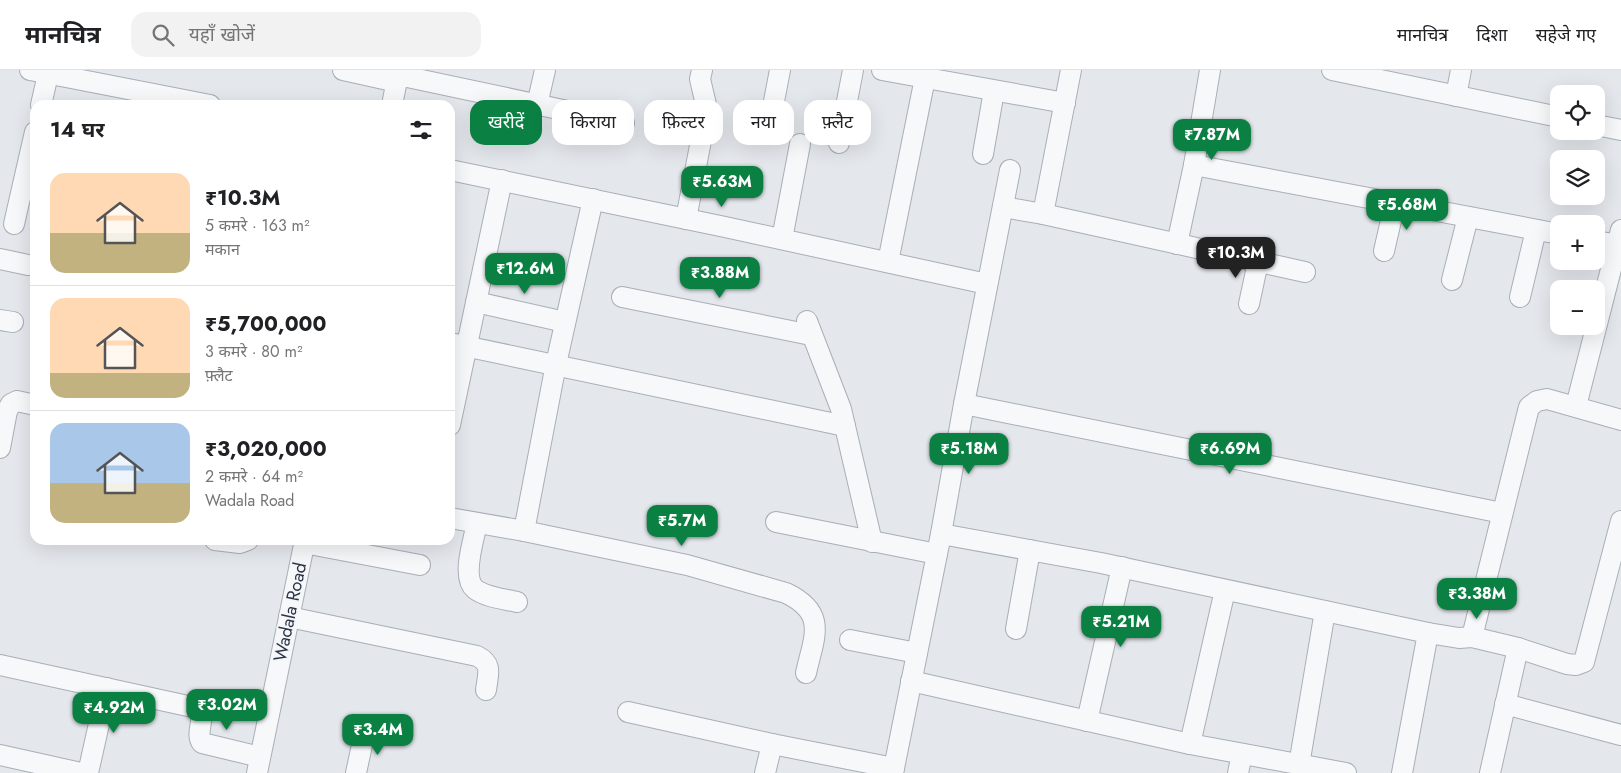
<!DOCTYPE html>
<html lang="hi">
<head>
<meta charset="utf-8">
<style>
  :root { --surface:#fff; --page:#f2f2f2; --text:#202124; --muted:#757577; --line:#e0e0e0; --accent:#0b8043 }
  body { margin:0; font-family:Jost,"Noto Sans Devanagari",sans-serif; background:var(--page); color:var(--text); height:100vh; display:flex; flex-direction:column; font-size:19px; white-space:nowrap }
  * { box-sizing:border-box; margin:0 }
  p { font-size:16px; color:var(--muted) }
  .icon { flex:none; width:28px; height:28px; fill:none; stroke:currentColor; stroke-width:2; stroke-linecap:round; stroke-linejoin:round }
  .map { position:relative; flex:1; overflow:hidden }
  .panel { position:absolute; left:30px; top:30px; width:425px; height:445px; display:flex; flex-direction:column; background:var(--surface); border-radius:15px; box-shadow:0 5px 20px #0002 }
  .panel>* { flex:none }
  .hud { position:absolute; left:470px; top:30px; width:475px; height:45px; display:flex; gap:10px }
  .tools { position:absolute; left:1550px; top:15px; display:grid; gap:10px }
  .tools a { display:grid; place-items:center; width:55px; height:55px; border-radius:10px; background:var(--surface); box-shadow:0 5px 20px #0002; font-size:25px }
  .price { position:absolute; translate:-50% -42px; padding:0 11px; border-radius:10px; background:var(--accent); color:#fff; font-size:16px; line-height:32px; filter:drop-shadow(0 1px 2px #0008) }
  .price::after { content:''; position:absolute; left:50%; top:30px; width:15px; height:11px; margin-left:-8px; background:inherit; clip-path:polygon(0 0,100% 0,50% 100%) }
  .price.on { background:#222; color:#fff }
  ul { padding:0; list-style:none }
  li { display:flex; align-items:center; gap:15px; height:125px; padding:0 20px }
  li+li { border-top:1px solid var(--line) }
  li span { display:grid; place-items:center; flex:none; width:140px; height:100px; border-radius:15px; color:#555 }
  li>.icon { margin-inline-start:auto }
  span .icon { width:60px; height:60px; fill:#fffc; stroke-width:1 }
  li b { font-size:21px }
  h2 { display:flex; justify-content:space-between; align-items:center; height:60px; padding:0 20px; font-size:21px }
  .tag { padding:0 18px; border-radius:15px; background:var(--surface); box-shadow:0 5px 20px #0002; font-size:18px; line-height:45px }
  .tag.on { background:var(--accent); color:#fff }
  header { display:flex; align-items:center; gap:30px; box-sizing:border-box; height:70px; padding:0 25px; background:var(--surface); border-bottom:1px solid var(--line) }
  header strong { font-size:24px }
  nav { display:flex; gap:28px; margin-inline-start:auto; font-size:18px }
  .search { width:350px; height:45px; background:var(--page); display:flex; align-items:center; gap:12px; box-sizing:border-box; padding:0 18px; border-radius:15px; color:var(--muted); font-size:19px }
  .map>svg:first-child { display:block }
</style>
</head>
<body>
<header>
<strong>मानचित्र</strong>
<div class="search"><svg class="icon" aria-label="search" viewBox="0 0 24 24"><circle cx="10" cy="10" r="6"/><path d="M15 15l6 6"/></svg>यहाँ खोजें</div>
<nav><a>मानचित्र</a><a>दिशा</a><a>सहेजे गए</a></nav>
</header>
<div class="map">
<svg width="1621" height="703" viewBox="0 0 1621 703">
  <rect width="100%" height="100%" fill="#e4e7ec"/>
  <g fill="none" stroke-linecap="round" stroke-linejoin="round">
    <g stroke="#a9aeb7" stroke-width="22">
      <g id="minor">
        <polyline points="30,0 210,35"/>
        <polyline points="343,0 397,12"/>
        <polyline points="882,0 1065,33"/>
        <polyline points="1332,0 1559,47"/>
        <polyline points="398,5 624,53"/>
        <polyline points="1456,26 1461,0"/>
        <polyline points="41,35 49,0"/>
        <polyline points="392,35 399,0"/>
        <polyline points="537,35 545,0"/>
        <polyline points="1596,55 1621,60"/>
        <polyline points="769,57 780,0"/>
        <polyline points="839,73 853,0"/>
        <polyline points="983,84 994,21"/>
        <polyline points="1194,95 1559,164"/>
        <polyline points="450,100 725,157 987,214"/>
        <polyline points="1003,137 1043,144 1305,202"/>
        <polyline points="1043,144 1071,0"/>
        <polyline points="686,149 707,39 700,9 702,0"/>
        <polyline points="14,154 35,62"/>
        <polyline points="782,169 800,74"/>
        <polyline points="1596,171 1618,175"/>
        <polyline points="1177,174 1194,95 1210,0"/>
        <polyline points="1384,181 1395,133"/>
        <polyline points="0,189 28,195"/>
        <polyline points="888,192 925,8"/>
        <polyline points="1452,210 1468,147"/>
        <polyline points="622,227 811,265"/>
        <polyline points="1520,227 1536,160"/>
        <polyline points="476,232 565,252"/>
        <polyline points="1249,234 1258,192"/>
        <polyline points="0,250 13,252"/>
        <polyline points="807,251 841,339 872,472"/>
        <polyline points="450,273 845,356"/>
        <polyline points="964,334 1502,443"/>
        <polyline points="1576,336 1621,160"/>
        <polyline points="450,355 502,110"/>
        <polyline points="0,378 7,341 11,334 17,331 35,335"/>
        <path d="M450,448L524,461L687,495L786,523C828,543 814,567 806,603"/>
        <polyline points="776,452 937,484"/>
        <path d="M477,453C474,469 461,507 475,519C485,527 504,529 517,532"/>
        <polyline points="524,461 556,294 593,129"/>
        <polyline points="941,464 1101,493 1428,563 1402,703"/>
        <polyline points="215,470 240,473 248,470"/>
        <polyline points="304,473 420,495"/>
        <path d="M289,547L477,586C493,594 488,604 486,620"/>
        <polyline points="1016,559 1030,480"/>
        <polyline points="1428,563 1459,568 1472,567 1518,578"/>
        <polyline points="1472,567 1529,337 1537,331 1547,329 1621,350"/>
        <polyline points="850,570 917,583"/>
        <path d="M0,595L197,638L200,639C205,651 195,663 202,673L260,687"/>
        <polyline points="911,611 1190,674 1346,703"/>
        <polyline points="1505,634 1621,665"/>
        <polyline points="628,642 772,674 894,698"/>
        <polyline points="1087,651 1122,497"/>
        <polyline points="1190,674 1225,520"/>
        <polyline points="0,685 81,703"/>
        <polyline points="1299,695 1325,541"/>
        <polyline points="88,703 107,618"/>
        <polyline points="257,703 305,470"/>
        <polyline points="356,703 365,661"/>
        <polyline points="765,703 772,674"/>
        <polyline points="893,703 941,464 964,334 1010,100"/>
        <polyline points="1238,703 1242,684"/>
        <polyline points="1490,703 1518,578 1567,594 1576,595 1584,592 1621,451"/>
      </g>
    </g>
    <use href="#minor" stroke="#f7f8fa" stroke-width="20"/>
  </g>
  <g text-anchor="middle" stroke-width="4" stroke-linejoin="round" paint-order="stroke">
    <g font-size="18" fill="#2b3445" stroke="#f4f6f9">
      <text transform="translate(290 542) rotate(-78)" y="6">Wadala Road</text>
    </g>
  </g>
</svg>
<div class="tools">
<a><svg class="icon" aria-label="locate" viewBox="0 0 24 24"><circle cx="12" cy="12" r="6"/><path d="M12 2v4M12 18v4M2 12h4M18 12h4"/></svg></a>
<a><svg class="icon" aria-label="layers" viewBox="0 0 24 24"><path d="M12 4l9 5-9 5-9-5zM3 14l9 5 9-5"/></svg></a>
<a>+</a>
<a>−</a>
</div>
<b class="price" style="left:1212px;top:91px">₹7.87M</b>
<b class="price" style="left:722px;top:138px">₹5.63M</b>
<b class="price" style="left:1407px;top:161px">₹5.68M</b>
<b class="price on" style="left:1236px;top:209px">₹10.3M</b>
<b class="price" style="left:525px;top:225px">₹12.6M</b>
<b class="price" style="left:720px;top:229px">₹3.88M</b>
<b class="price" style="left:969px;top:405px">₹5.18M</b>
<b class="price" style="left:1230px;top:405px">₹6.69M</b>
<b class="price" style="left:682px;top:477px">₹5.7M</b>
<b class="price" style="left:1477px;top:550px">₹3.38M</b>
<b class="price" style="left:1121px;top:578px">₹5.21M</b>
<b class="price" style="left:227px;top:661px">₹3.02M</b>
<b class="price" style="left:114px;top:664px">₹4.92M</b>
<b class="price" style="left:378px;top:686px">₹3.4M</b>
<div class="hud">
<a class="tag on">खरीदें</a>
<a class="tag">किराया</a>
<a class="tag">फ़िल्टर</a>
<a class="tag">नया</a>
<a class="tag">फ़्लैट</a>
</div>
<section class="panel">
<h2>14 घर<svg class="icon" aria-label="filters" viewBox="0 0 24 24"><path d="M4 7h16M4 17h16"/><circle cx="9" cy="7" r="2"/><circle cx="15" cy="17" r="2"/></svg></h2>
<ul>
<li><span style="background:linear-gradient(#ffd9b3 60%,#c2b280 0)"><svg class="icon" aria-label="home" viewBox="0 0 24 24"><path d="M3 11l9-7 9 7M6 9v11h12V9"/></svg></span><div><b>₹10.3M</b><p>5 कमरे · 163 m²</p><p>मकान</p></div></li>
<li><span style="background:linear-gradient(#ffd9b3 75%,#c2b280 0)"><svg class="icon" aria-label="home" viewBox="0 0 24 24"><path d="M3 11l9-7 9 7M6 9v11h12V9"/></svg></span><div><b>₹5,700,000</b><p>3 कमरे · 80 m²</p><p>फ़्लैट</p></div></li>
<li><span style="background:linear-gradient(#a9c7e8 60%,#c2b280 0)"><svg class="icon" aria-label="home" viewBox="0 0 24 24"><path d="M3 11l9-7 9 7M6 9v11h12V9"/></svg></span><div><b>₹3,020,000</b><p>2 कमरे · 64 m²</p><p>Wadala Road</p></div></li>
</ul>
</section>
</div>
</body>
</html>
